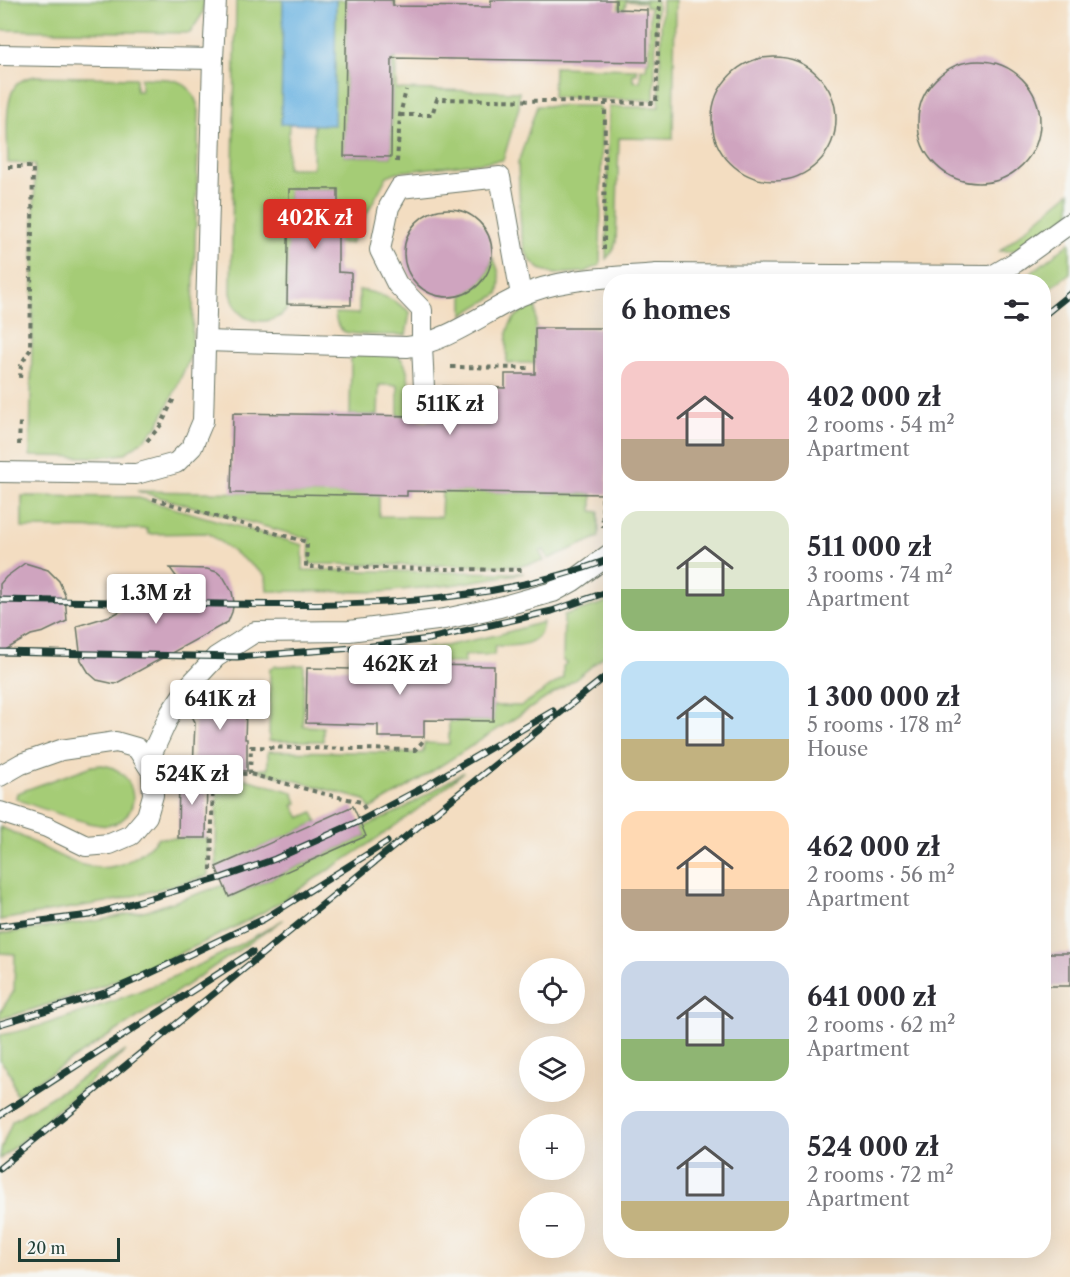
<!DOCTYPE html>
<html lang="en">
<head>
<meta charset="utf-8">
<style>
  :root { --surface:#fff; --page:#f2f2f3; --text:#2b2b33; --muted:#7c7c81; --accent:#d93025 }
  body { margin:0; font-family:"Libre Caslon Text",serif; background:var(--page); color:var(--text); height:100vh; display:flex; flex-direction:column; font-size:22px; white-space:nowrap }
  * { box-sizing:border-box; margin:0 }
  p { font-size:20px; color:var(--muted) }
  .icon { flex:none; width:33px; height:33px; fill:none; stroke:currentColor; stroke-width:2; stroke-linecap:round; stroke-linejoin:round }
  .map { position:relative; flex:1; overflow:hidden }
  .details { position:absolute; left:603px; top:274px; width:448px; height:984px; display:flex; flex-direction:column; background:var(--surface); border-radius:24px; box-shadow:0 6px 24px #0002 }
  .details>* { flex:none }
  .controls { position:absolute; left:519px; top:958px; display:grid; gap:12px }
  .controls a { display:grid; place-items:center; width:66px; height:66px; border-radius:50%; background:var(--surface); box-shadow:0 6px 24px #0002; font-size:30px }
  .scale { position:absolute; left:18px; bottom:15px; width:102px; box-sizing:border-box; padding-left:6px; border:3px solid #1f3d34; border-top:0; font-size:16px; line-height:21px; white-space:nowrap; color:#1f3d34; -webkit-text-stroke:4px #f6f6f2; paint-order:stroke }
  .price { position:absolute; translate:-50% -51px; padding:0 14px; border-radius:6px; background:#fff; color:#222; font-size:20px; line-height:39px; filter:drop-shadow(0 2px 3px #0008) }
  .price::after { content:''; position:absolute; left:50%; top:36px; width:18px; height:14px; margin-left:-9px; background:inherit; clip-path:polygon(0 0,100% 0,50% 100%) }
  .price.active { background:var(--accent); color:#fff }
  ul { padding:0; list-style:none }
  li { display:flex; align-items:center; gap:18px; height:150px; padding:0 18px }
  li span { display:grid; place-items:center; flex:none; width:168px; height:120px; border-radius:18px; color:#555 }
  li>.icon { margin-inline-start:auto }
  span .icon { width:72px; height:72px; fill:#fffc; stroke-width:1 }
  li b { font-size:26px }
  h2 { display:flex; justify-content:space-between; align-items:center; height:72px; padding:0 18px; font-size:26px }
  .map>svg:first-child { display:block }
</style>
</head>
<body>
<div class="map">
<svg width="1070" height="1277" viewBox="0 0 1070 1277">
  <rect width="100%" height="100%" fill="#f6f6f2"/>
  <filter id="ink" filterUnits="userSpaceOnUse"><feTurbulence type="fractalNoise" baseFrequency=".0167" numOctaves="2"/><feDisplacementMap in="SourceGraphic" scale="12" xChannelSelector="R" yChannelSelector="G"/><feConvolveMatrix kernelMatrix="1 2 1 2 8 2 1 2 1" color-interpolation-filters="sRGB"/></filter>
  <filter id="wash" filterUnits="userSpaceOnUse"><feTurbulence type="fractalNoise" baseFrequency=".008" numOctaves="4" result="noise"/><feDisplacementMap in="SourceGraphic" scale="24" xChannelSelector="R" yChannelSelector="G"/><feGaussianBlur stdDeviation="1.35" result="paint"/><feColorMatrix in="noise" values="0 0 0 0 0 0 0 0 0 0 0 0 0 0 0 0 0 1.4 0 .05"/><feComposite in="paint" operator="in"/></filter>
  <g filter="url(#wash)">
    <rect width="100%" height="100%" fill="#f3ddc1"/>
    <g fill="#a5cc76" stroke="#628455" stroke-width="1.5" fill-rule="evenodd">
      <polygon points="0,0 204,0 203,13 190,33 0,30"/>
      <path d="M236,0H283L281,123L289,124L287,168H313L314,124H333L336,0H347L344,156L391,157L393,0H395L396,89L519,92V107L503,160L397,172L387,176L351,243L289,242L287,309C277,324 251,325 239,312C234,306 233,300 231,293ZM289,189H337L289,222Z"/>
      <polygon points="619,0 657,0 654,100 553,97 554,67 637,69 637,74 633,74 633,81 640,82 641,69 646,69 647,62 649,61 650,7 645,7 645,2 626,1 625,9 619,9"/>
      <polygon points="662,0 675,0 673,139 619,138 616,242 613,251 606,259 609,107 659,107"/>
      <path d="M35,76L136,78V91H141V78C172,79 191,76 199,111L192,342L190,357L173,395L158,425L145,439L124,454L98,457L30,456L35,164L8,163C8,143 3,99 17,84C22,79 28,78 35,76Z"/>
      <polygon points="537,106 598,106 602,111 600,265 585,272 555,274 540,269 531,261 525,251 521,233 518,163"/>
      <path d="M1070,192V213C1052,231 1026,253 1000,251Z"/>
      <polygon points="1070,242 1070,273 1044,293 1044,282 1020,282"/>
      <path d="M493,258C499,269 502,281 498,294L463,315V295C482,285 487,277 493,258Z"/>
      <path d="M359,290C379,292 394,299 410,312L406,335C394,335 351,336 343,331C337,327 336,320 335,313L359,314Z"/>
      <path d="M532,305L536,307L535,363H507C506,333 503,321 532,305Z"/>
      <path d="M357,353C368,354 383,351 395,355C414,361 408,400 409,416H398V385H379L378,415H350L351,358Z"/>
      <polygon points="137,491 379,495 379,516 441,517 442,491 592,494 592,511 599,512 599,537 548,559 544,550 540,552 544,561 520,566 309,564 310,539"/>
      <polygon points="22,496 135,497 303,545 303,570 524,573 451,585 381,592 267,591 266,576 208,533 148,534 147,529 22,528"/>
      <polygon points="610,601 610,651 576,679 406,788 370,809 365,800 253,769 268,769 268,751 423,753 424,743 449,744 449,721 493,721 493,706 521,706 563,678 563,666 567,663 563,661 564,615"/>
      <path d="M543,622C541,648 515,646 495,646L494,655H465L464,663L348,661L349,657L445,646L497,635Z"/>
      <polygon points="304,665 303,726 323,727 323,741 269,741 270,668 273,668 274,666"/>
      <path d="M102,765C134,768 146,812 114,824C110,825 104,826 100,825C88,824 25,804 16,798L17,793L92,766Z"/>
      <path d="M464,772C421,809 375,841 327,871C304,885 282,902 258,915C175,959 90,994 0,1019V1012L14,991L15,954L0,953V934L102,920L152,909L224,885L230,897L366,836L362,828L401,810Z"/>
      <polygon points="217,776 234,776 293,792 297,803 293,805 300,818 313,812 317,822 216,868"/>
      <path d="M0,827C59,849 100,900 158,838H208V876L118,900L0,920Z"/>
      <path d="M283,920L154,1007L16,1095L11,1074L0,1060V1035C30,1030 59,1020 88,1010C156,987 221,957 283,920Z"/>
      <path d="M126,1051L0,1159C0,1145 8,1135 12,1121Z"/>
    </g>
    <polygon fill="#6bb3e2" stroke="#45788b" stroke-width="1.5" points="283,0 336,0 334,125 281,124"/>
    <g id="blocks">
      <g fill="#cfa4bf">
        <polygon points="347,0 393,0 393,6 491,7 491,0 616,0 616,9 647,10 647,62 392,58 391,157 344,156"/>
        <circle cx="774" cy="119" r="62"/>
        <circle cx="979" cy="122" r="61"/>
        <polygon points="289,189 338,189 338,272 351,273 351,305 287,304"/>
        <circle cx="448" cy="253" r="44"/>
        <polygon points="535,328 610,328 607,494 407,491 407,496 231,493 233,413 415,416 420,421 426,422 435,416 442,417 443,386 505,388 505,374 535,374"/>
        <polygon points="25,563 48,570 59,581 65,595 67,621 44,632 31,635 0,653 0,584 6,577"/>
        <polygon points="170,568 207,569 217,572 224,578 232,592 234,602 232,612 228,622 115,684 97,680 89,673 81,660 77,626 113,615 178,579"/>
        <polygon points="353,664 494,666 493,721 424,720 424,737 378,737 378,725 306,723 307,668 352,669"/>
        <polygon points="205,687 234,688 246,711 245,739 247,739 247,771 193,769 195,722 190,712"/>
        <polygon points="179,774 207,775 206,838 178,838"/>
        <polygon points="353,806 366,836 229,897 216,867"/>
        <rect x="1044" y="953" width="26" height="33"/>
      </g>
    </g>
  </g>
  <g filter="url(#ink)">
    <use href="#blocks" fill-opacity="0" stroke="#697565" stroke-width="1.5"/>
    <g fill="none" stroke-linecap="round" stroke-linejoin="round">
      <g stroke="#697565" stroke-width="22">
        <g id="service">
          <polyline points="0,55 213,59 216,0"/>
          <polyline points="657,282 657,274 992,276 1016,262 1070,223"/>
          <path d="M205,341L407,347C448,342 483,313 520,296C561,277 612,278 657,274"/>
          <polyline points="425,410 422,345 422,310 397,284 380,250 389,207 400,188 500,177 521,295"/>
          <polyline points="0,472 136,474 176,463 192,447 203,421 213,59"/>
          <polyline points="147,764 171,712 188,687 216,657 255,632 349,631 445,619 500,607 553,592 573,581 610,554"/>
          <polyline points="0,776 21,764 61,750 116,742 137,748 152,772 153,795 147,816 131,835 110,844 86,846 47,827 0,812"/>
        </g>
      </g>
      <g stroke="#697565" stroke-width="4" stroke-dasharray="4.5 4.5" stroke-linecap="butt">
        <polyline points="400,115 432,115 437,99 656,103 660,0"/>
        <polyline points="397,162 400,115 406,90"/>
        <polyline points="8,167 33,167 30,350 21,364 20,379"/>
        <polyline points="604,250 605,103"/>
        <polyline points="451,367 531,368"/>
        <polyline points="147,441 161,425 175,396"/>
        <polyline points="19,445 20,422"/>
        <polyline points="602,498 603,527"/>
        <polyline points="153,499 307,542 306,567 525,570"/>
        <polyline points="178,773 213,773"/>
        <polyline points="250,774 251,747 415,750 424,740"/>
        <polyline points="211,870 213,773 250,774 321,793 361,802 366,811"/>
      </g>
      <use href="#service" stroke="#fff" stroke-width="20"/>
      <g stroke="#1f3d34" stroke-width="7">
        <g id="rail">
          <polyline points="1044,315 1070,294"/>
          <path d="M0,600C73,601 146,602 219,604C350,606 486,606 610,559"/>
          <polyline points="0,652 237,657 365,647 429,639 552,611 610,591"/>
          <polyline points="0,926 90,915 221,878 275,859 360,821 424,787 553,711"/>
          <polyline points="0,1024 108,992 142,977 264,919 387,842"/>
          <polyline points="0,1115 252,952"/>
          <polyline points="0,1168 447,803 610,673"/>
        </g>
      </g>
      <use href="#rail" stroke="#f6f6f2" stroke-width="4.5" stroke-dasharray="14" stroke-linecap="butt"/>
    </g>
  </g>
</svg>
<div class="controls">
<a><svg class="icon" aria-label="locate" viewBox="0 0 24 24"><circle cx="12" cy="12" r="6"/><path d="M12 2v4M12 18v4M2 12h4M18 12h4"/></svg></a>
<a><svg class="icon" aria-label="layers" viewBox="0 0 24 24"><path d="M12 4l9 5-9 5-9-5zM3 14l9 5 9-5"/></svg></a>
<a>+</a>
<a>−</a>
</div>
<div class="scale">20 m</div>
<b class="price active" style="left:315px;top:250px">402K zł</b>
<b class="price" style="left:450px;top:436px">511K zł</b>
<b class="price" style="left:156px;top:625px">1.3M zł</b>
<b class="price" style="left:400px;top:696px">462K zł</b>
<b class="price" style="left:220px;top:731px">641K zł</b>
<b class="price" style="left:192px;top:806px">524K zł</b>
<section class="details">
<h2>6 homes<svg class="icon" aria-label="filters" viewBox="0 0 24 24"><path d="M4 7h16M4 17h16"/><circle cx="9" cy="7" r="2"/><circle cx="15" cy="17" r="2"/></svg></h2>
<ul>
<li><span style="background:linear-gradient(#f6c9c9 65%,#b9a48a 0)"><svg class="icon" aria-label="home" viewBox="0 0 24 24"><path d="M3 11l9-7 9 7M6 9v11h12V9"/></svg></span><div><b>402 000 zł</b><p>2 rooms · 54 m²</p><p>Apartment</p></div></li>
<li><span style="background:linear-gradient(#dfe7d0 65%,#8fb573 0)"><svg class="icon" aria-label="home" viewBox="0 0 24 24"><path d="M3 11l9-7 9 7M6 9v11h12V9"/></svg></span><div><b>511 000 zł</b><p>3 rooms · 74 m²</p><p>Apartment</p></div></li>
<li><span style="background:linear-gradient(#bfe0f5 65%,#c2b280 0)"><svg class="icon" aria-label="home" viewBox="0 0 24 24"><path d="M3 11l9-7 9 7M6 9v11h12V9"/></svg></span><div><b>1 300 000 zł</b><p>5 rooms · 178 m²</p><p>House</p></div></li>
<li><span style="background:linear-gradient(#ffd9b3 65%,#b9a48a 0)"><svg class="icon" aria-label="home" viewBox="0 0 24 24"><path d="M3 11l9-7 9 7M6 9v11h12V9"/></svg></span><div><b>462 000 zł</b><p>2 rooms · 56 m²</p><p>Apartment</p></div></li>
<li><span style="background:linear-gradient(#c9d6e8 65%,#8fb573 0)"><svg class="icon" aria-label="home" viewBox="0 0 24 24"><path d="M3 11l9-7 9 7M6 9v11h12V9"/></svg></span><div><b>641 000 zł</b><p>2 rooms · 62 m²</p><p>Apartment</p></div></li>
<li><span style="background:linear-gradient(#c9d6e8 75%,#c2b280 0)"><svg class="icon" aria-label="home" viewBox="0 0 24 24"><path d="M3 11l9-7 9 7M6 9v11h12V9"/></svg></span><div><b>524 000 zł</b><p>2 rooms · 72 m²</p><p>Apartment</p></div></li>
</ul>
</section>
</div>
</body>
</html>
